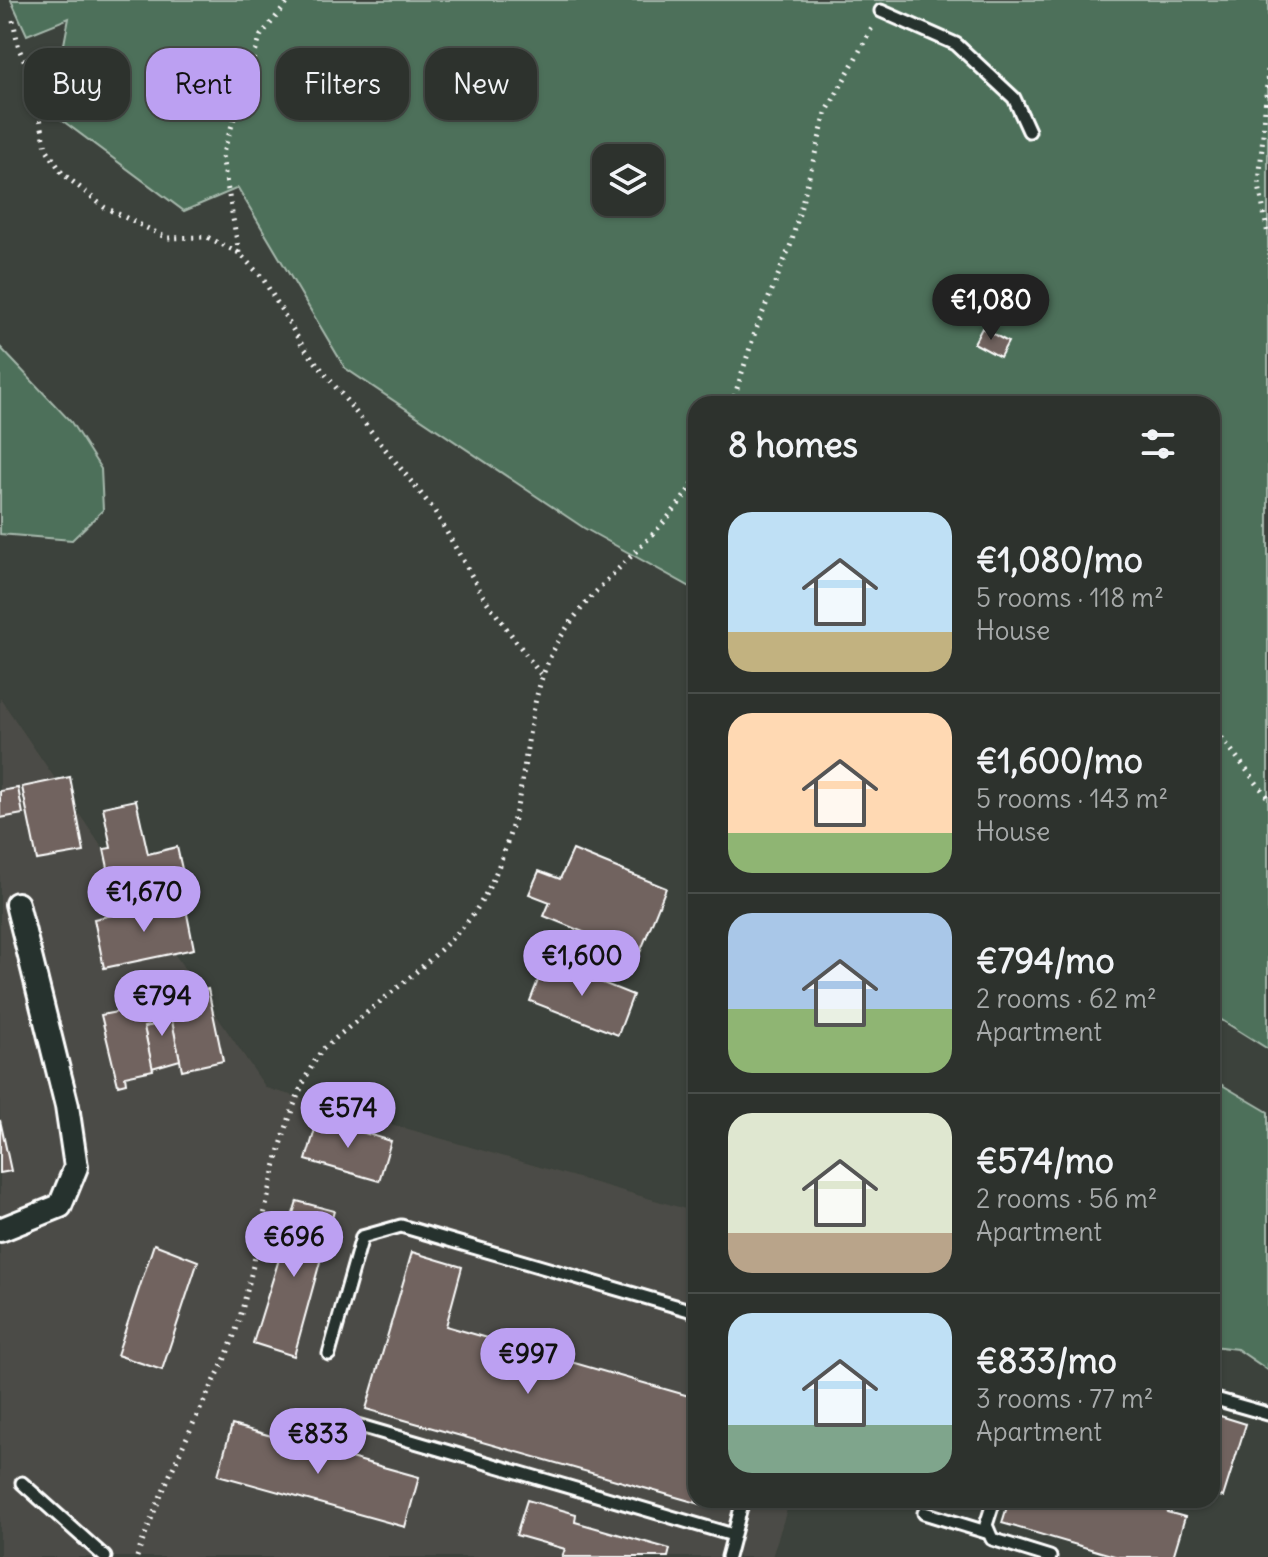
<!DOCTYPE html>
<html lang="en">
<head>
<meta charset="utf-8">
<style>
  :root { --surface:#2d322d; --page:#353a35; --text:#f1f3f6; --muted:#a7aaaa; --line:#484d49; --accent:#bca0f2 }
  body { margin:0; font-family:Delius,sans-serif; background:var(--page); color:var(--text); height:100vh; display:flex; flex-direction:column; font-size:30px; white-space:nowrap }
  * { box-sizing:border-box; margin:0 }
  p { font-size:26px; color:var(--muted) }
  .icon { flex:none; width:44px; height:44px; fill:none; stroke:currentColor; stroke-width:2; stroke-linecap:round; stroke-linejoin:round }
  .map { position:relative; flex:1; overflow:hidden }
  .sheet { position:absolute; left:688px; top:396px; width:532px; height:1112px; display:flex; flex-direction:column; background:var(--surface); border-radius:24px; box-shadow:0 2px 6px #0004,0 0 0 2px var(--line) }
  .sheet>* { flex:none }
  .top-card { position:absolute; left:24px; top:48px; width:544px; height:72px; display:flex; gap:16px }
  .tools { position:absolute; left:592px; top:144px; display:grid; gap:16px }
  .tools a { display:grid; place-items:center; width:72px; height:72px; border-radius:16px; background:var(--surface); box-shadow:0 2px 6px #0004,0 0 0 2px var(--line); font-size:40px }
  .price { position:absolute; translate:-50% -68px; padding:0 18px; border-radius:28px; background:var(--accent); color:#111; font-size:26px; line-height:52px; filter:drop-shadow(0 2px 4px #0008) }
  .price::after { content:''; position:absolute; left:50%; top:48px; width:24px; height:18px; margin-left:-12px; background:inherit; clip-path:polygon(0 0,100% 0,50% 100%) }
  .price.selected { background:#222; color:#fff }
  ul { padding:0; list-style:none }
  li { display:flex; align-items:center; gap:24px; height:200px; padding:0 40px }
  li+li { border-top:2px solid var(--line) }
  li span { display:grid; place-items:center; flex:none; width:224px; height:160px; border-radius:24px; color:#555 }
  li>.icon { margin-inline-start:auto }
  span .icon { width:96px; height:96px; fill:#fffc; stroke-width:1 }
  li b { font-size:34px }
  h2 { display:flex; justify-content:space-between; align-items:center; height:96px; padding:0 40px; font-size:34px }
  .pill { padding:0 28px; border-radius:24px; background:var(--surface); box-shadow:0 2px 6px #0004,0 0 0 2px var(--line); font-size:28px; line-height:72px }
  .pill.selected { background:var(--accent); color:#111 }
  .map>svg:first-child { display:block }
</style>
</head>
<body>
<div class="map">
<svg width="1268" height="1557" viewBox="0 0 1268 1557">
  <rect width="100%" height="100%" fill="#3c423c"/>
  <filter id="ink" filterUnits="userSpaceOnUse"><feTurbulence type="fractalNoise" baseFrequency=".0125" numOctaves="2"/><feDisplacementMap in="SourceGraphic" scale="16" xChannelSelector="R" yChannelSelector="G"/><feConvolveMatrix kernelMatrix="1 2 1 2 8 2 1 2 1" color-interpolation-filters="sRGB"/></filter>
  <g filter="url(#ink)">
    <polygon fill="#4c4c46" points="0,698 266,1088 696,1212 696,1500 790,1500 772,1557 0,1557"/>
    <g fill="#4d705a" stroke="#a6b8ac" stroke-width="2" fill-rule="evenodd">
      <path d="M11,0H1268V1049L1212,1014V404H696V590L584,528L345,368L238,188L184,211L51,112L69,18L27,35ZM606,158H650V202H606Z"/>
      <polygon points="0,347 71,422 101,469 103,510 72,540 0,534"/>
      <polygon points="1212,1079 1268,1112 1268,1370 1237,1349 1212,1346"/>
    </g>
    <g fill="#71645e" stroke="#fff" stroke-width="2">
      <polygon points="982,328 1008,342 1000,357 974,343"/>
      <polygon points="70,777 84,852 37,860 22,787"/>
      <polygon points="18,788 23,814 0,818 0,791"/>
      <polygon points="136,800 148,854 177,847 187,891 124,905 117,875 110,877 104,849 111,848 103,807"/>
      <polygon points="573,850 666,888 639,955 544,916 550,902 529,894 539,871 560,879"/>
      <polygon points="184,899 194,949 104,968 94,919"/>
      <polygon points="546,960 633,995 618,1035 530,1001"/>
      <polygon points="208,989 223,1061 182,1070 167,998"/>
      <polygon points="168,1002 180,1060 152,1068 144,1027 158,1024 154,1005"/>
      <polygon points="154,1005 158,1024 144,1027 153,1070 125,1076 126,1083 118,1085 101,1015"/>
      <polygon points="318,1119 391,1141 379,1181 306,1160"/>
      <polygon points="0,1120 11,1171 0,1173"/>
      <polygon points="297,1201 334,1211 294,1356 253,1343"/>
      <polygon points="154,1244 198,1261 162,1370 117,1355"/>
      <polygon points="412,1252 462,1267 446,1326 696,1398 696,1500 706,1500 704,1505 366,1409"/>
      <polygon points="1217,1415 1246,1424 1223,1497 1212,1494 1212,1432"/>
      <polygon points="232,1425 419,1477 405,1527 218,1475"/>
      <polygon points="527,1500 576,1514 575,1522 670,1549 668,1557 562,1557 565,1549 516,1535"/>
      <polygon points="1009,1500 1114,1500 1139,1507 1141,1500 1170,1500 1167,1512 1185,1517 1173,1557 1118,1557 1002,1523"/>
    </g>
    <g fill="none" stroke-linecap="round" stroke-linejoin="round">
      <g stroke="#fff" stroke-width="17">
        <g id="lane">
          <polyline points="881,11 956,44 1014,98 1029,131"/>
          <polyline points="329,1354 362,1237 401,1226 696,1312"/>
          <polyline points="1212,1398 1268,1414"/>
          <polyline points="350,1423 733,1535"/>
          <polyline points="22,1483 105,1557"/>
          <polyline points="994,1500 986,1525 992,1539 1050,1557"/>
          <polyline points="924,1513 986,1532"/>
          <polyline points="728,1557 743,1500"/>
        </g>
      </g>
      <g stroke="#fff" stroke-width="28">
        <polyline id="street" points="0,1230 60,1206 76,1167 67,1106 17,904"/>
      </g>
      <g stroke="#fff" stroke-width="5" stroke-dasharray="2 6" stroke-linecap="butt">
        <polyline points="13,20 19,49 32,77 46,148 62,173 104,207 167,238 207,237 239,253 262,277 302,345 434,510 485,599 541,675"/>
        <polyline points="1268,70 1259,185 1268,235"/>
        <polyline points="239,253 222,156 261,35 290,0"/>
        <polyline points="732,404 756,329 791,244 826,113 873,26"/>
        <polyline points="1212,725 1268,798"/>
        <path d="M137,1557C153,1511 173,1467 194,1422C208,1392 224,1365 235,1333C263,1250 273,1117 323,1049C368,1010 420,973 461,929C489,899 505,854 515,815C530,756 527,694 559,640C596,578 661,540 696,478"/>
      </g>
      <use href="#lane" stroke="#26332d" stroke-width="11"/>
      <use href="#street" stroke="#26332d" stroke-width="22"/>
    </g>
  </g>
</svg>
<div class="tools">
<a><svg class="icon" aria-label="layers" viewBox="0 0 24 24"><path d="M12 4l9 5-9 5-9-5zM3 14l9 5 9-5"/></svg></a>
</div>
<b class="price selected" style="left:991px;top:342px">€1,080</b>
<b class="price" style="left:144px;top:934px">€1,670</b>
<b class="price" style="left:582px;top:998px">€1,600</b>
<b class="price" style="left:162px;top:1038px">€794</b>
<b class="price" style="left:348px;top:1150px">€574</b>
<b class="price" style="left:294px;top:1279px">€696</b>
<b class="price" style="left:528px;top:1396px">€997</b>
<b class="price" style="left:318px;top:1476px">€833</b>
<div class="top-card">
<a class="pill">Buy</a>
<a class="pill selected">Rent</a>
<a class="pill">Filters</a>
<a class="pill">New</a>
</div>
<section class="sheet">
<h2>8 homes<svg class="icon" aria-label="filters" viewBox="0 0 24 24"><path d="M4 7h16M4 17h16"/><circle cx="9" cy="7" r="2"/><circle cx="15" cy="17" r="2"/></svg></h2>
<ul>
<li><span style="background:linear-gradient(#bfe0f5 75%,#c2b280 0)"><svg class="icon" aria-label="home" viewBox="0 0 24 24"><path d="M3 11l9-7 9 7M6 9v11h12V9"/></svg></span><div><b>€1,080/mo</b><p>5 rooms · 118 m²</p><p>House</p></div></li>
<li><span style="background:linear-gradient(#ffd9b3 75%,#8fb573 0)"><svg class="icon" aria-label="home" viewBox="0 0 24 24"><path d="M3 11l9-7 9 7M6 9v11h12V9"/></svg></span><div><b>€1,600/mo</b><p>5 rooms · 143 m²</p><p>House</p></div></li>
<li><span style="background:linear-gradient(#a9c7e8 60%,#8fb573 0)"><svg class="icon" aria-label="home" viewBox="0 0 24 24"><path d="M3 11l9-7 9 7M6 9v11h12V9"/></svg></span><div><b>€794/mo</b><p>2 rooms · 62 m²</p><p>Apartment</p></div></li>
<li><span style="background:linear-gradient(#dfe7d0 75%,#b9a48a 0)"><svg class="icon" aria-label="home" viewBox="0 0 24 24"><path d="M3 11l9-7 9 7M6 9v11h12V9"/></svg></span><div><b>€574/mo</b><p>2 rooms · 56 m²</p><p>Apartment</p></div></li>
<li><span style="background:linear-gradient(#bfe0f5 70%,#7fa58c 0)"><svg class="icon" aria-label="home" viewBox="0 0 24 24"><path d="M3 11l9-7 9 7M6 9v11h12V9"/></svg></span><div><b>€833/mo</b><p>3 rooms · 77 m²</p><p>Apartment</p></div></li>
</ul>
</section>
</div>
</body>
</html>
